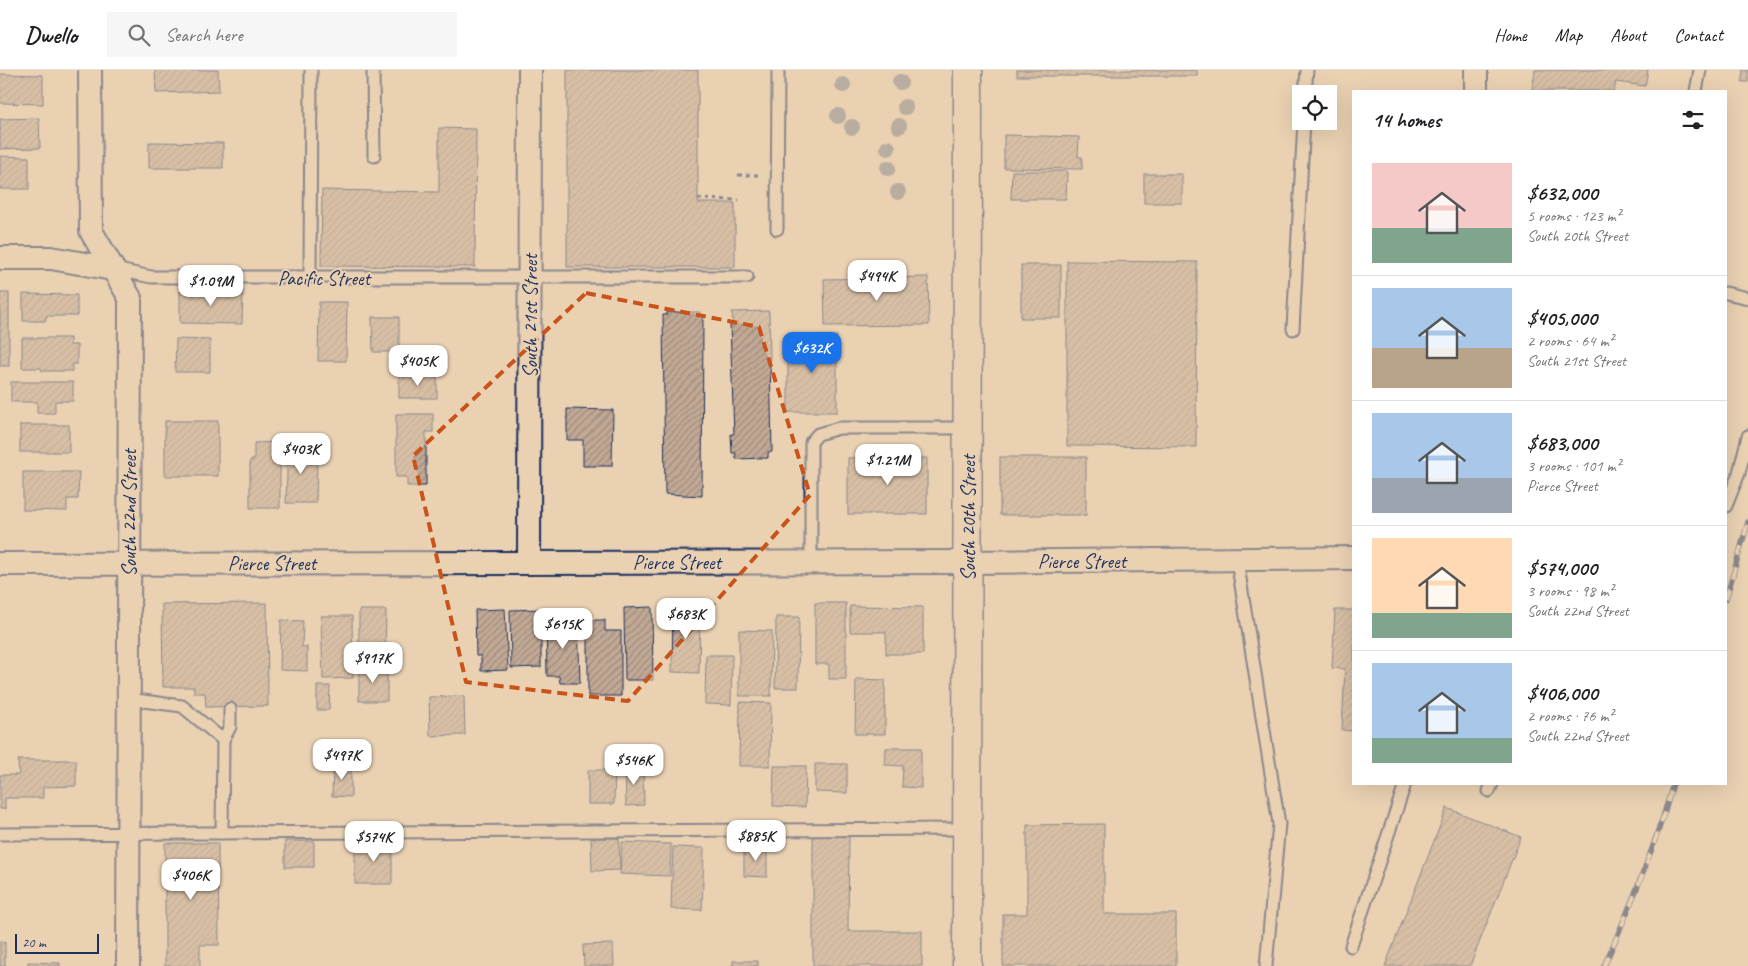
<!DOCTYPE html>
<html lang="en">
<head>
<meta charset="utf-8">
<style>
  :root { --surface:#fff; --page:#f6f6f6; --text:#202124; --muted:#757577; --line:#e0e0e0; --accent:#1a73e8 }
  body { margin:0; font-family:Caveat,sans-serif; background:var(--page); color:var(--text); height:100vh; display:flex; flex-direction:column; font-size:19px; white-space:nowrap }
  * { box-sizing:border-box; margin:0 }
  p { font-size:16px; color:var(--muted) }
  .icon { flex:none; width:28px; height:28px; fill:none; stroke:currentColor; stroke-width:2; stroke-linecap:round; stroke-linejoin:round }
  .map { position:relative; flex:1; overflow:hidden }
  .details { position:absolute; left:1352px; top:20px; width:375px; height:695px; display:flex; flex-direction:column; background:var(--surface); border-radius:0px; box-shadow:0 5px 20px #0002 }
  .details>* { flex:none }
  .tools { position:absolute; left:1292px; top:15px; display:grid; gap:10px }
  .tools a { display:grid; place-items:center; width:45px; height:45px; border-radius:0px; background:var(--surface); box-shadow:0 5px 20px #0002; font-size:25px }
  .scale { position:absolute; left:15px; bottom:12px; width:84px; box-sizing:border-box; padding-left:5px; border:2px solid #1b2f5e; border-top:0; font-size:14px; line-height:18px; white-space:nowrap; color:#1b2f5e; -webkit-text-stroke:4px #ead1b2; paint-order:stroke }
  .price { position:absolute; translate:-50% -42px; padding:0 11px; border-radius:10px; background:#fff; color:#222; font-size:16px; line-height:32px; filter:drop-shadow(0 1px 2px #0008) }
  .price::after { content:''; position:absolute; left:50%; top:30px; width:15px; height:11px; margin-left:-8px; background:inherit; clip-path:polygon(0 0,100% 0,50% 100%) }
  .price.selected { background:var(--accent); color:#fff }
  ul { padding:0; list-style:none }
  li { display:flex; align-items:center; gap:15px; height:125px; padding:0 20px }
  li+li { border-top:1px solid var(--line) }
  li span { display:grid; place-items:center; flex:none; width:140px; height:100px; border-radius:0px; color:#555 }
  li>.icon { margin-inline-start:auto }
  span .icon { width:60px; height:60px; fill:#fffc; stroke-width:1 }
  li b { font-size:21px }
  h2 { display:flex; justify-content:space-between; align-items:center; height:60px; padding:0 20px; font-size:21px }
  header { display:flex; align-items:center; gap:30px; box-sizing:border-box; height:70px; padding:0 25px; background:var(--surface); border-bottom:1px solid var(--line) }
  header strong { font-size:24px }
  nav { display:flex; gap:28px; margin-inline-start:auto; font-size:18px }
  .search { width:350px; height:45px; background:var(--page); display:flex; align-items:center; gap:12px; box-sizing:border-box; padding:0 18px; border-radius:0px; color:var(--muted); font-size:19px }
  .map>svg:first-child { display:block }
</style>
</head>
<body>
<header>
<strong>Dwello</strong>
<div class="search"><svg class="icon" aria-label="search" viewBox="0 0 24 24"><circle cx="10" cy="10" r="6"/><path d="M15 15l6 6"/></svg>Search here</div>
<nav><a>Home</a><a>Map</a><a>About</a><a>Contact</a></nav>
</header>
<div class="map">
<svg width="1748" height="896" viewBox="0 0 1748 896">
  <defs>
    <pattern id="building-hatch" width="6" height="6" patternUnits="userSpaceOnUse" patternTransform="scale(1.25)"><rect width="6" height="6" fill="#c2a995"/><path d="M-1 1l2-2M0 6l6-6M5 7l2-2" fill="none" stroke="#9d8a7d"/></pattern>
  </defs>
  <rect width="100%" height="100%" fill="#ead1b2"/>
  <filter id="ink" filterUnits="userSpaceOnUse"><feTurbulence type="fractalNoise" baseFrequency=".02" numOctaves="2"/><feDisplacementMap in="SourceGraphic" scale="10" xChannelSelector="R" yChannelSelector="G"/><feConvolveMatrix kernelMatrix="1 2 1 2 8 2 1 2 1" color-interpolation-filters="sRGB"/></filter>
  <g filter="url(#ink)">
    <g fill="url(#building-hatch)" stroke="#1b2f5e">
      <polygon points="155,0 218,0 219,21 156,23"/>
      <polygon points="567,0 698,0 698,133 735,133 735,197 567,197"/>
      <rect x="1017" y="0" width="180" height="6"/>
      <polygon points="1535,0 1648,0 1645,16 1616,12 1614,21 1532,21"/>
      <polygon points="1743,0 1748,0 1748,12 1742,12"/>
      <polygon points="0,4 43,5 43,34 0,33"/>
      <polygon points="39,48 40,78 0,79 0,49"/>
      <polygon points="439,58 476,59 475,197 321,196 322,120 439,122"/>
      <polygon points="1004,65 1079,67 1078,87 1082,87 1082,99 1004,98"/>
      <polygon points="149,72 223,73 223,98 149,98"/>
      <polygon points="0,86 29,87 29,119 0,119"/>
      <polygon points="1012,101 1067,101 1066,129 1011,129"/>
      <rect x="1144" y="104" width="38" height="29"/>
      <polygon points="1067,191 1197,192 1196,377 1067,376"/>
      <rect x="1021" y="195" width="40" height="53"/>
      <polygon points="928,207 929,255 825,256 824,209"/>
      <polygon points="180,221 243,221 242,254 180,253"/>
      <rect x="0" y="223" width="9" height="73"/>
      <polygon points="23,224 77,225 77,246 46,246 46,251 23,251"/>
      <polygon points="319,232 347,232 346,291 318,291"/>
      <polygon points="769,241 772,382 768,382 768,388 736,389 736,383 732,383 731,364 734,364 730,255 733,255 732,242"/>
      <polygon points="667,242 700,242 700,245 703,245 702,426 665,424 663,245 667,245"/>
      <polygon points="372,247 399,247 399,282 373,282"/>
      <rect x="788" y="266" width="49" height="76"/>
      <polygon points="22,268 70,268 70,275 77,275 77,294 72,294 72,301 42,301 41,298 22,298"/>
      <polygon points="176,269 210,270 210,302 175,302"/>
      <rect x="399" y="306" width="38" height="22"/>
      <polygon points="11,312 73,312 73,331 55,331 55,343 37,343 37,332 11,332"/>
      <polygon points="567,339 613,340 612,396 583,396 583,370 567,370"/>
      <polygon points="396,344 433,344 433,362 426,362 426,416 407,416 407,407 396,407"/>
      <rect x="165" y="351" width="53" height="55"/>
      <rect x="20" y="355" width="49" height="27"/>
      <polygon points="280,372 280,438 250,438 250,390 254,390 254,373"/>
      <polygon points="288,373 311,374 311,388 317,388 316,433 286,433"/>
      <rect x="1000" y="387" width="86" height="58"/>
      <rect x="848" y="388" width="79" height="56"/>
      <polygon points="23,402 79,402 78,429 67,429 67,441 23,440"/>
      <polygon points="267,533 268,636 206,637 205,623 194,623 194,617 163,617 162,534"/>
      <polygon points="815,533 846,533 846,609 829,609 829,594 815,594"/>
      <polygon points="850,536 923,537 923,584 886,584 886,562 850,562"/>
      <polygon points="652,537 653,610 625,610 624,538"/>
      <polygon points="673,538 700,538 699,603 672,602"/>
      <polygon points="505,539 508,600 481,601 481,586 476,586 475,540"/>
      <polygon points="541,539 541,597 511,598 510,540"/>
      <polygon points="359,540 386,540 385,588 359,588"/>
      <polygon points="1335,540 1354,540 1354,661 1342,660 1345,599 1332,598"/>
      <polygon points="321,546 352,546 353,608 323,609"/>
      <polygon points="776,547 799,547 798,618 775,618"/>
      <polygon points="578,548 580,613 560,613 559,606 547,606 546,549"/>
      <polygon points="281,550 303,551 302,577 307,577 307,601 280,600"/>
      <polygon points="588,550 605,550 605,561 621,561 621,626 588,626"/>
      <polygon points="739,560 772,561 771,626 739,626"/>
      <polygon points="706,585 732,585 731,635 705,634"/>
      <rect x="359" y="596" width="28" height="35"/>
      <polygon points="856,609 885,610 885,664 855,664"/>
      <polygon points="317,616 330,616 329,640 317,640"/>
      <polygon points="464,626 465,665 430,666 429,627"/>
      <polygon points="740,632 771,633 770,696 739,696"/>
      <polygon points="886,678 921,678 921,718 902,717 903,696 885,695"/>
      <polygon points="18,690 76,690 76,716 43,717 43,728 5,728 5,739 0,739 0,705 19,705"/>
      <polygon points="815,694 847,694 847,723 815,722"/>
      <polygon points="333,696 351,696 351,727 332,726"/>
      <polygon points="774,696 806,696 805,737 773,736"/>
      <polygon points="625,697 643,697 644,735 626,736"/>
      <polygon points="588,700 615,700 614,734 588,734"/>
      <polygon points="1447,738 1521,767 1470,896 1385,896"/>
      <polygon points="1104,754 1104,844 1176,844 1176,896 1003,896 1003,844 1027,844 1027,755"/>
      <polygon points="813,766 849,766 848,861 922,861 922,896 813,896"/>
      <polygon points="591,768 619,768 620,800 592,801"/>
      <rect x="285" y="771" width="29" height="26"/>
      <polygon points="392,772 392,814 355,814 355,773"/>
      <polygon points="622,772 671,774 670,806 620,804"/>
      <polygon points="165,773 218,773 219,875 200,875 200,896 165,896"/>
      <polygon points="673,777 704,778 702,840 671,839"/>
      <polygon points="744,778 767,778 767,807 744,806"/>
      <rect x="0" y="872" width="5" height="24"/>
      <polygon points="613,874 614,896 584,896 583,875"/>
      <polygon points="733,891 758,891 758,896 730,896 733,895"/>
      <polygon points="28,892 60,893 60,896 28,896"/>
    </g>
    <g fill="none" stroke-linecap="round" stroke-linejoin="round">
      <g stroke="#1b2f5e" stroke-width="15">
        <g id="lane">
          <polyline points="373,0 374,86"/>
          <polyline points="1696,21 1700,0"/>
          <polyline points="1305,24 1307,0"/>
          <polyline points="777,159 778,0"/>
          <polyline points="114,199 151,207 747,207"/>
          <polyline points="310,207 311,0"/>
          <polyline points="1726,223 1748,228"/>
          <polyline points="1293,259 1304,51"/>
          <polyline points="1726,436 1739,403 1748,366"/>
          <polyline points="1237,490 1279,754 1266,896"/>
          <polyline points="811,492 811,372 818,364 839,358 968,358"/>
          <polyline points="128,629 182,636 223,670 222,763"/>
          <polyline points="223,670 230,657 230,639"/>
          <polyline points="1489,721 1492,714"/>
          <polyline points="0,764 968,759"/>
          <polyline points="1351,876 1405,714"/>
        </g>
      </g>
      <g stroke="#1b2f5e" stroke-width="26">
        <g id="street">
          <polyline points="90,0 91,161 130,228 128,896"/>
          <polyline points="1476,21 1476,0"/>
          <polyline points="0,188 51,188 113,199"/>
          <polyline points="529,493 530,0"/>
          <polyline points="0,494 969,492 1354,488"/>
        </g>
      </g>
      <g stroke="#1b2f5e" stroke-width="31">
        <polyline id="secondary" points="967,896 968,0"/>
      </g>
      <g stroke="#1b2f5e" stroke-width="3" stroke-dasharray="4 4" stroke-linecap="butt">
        <polyline points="738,105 758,105"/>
        <polyline points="698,129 739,130"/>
      </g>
      <use href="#lane" stroke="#ead1b2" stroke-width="11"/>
      <use href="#street" stroke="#ead1b2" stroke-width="22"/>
      <use href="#secondary" stroke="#ead1b2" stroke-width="28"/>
      <g stroke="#1b2f5e" stroke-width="5.5">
        <g id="rail">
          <polyline points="1726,529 1748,452"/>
          <path d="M1604,896C1631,836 1655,777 1673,714"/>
        </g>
      </g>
      <use href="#rail" stroke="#ead1b2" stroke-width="4" stroke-dasharray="11" stroke-linecap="butt"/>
    </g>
    <g fill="#7f8188">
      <circle cx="900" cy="12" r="8"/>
      <circle cx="843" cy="15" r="8"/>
      <circle cx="905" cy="37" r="8"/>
      <circle cx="838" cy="46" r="8"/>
      <circle cx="899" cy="56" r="8"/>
      <circle cx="852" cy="57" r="8"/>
      <circle cx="888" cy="78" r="8"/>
      <circle cx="888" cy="98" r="8"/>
      <circle cx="898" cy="122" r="8"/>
    </g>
  </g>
  <path d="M0 0H1748V896H0ZM586,223L759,257L810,425L628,631L466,612L413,386Z" fill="#ead1b2" fill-opacity=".55" fill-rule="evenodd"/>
  <path fill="none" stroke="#c95318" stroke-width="4" stroke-dasharray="10 6" stroke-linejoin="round" d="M586,223L759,257L810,425L628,631L466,612L413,386Z"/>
  <g text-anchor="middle" stroke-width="4" stroke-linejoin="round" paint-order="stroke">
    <g font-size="20" fill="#1b2f5e" stroke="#ead1b2">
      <text x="324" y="215">Pacific Street</text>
      <text transform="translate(530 246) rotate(-90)" y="7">South 21st Street</text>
      <text transform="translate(129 443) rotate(-90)" y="7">South 22nd Street</text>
      <text transform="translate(968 448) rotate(-90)" y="7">South 20th Street</text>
      <text x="1082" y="498">Pierce Street</text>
      <text x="677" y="499">Pierce Street</text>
      <text x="272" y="500">Pierce Street</text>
    </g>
  </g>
</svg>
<div class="tools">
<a><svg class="icon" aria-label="locate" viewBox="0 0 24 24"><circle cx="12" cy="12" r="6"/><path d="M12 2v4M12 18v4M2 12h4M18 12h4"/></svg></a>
</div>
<div class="scale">20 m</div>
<b class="price" style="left:877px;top:232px">$494K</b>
<b class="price" style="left:211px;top:237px">$1.09M</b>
<b class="price selected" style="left:812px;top:304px">$632K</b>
<b class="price" style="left:418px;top:317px">$405K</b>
<b class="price" style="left:301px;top:405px">$403K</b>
<b class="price" style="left:888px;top:416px">$1.21M</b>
<b class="price" style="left:686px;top:570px">$683K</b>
<b class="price" style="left:563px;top:580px">$615K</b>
<b class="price" style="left:373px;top:614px">$917K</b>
<b class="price" style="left:342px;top:711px">$497K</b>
<b class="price" style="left:634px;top:716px">$546K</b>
<b class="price" style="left:756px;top:792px">$885K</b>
<b class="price" style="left:374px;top:793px">$574K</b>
<b class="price" style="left:191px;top:831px">$406K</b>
<section class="details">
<h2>14 homes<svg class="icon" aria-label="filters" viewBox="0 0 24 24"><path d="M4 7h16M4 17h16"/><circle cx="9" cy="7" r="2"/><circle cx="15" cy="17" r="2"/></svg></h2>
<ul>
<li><span style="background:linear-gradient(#f6c9c9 65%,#7fa58c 0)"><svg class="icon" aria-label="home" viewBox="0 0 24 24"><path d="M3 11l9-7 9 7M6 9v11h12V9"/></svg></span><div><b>$632,000</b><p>5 rooms · 123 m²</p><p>South 20th Street</p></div></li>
<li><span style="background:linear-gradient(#a9c7e8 60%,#b9a48a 0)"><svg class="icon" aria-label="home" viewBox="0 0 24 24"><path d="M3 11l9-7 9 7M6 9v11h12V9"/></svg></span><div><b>$405,000</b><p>2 rooms · 64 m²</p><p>South 21st Street</p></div></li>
<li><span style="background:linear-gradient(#a9c7e8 65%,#9aa5b1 0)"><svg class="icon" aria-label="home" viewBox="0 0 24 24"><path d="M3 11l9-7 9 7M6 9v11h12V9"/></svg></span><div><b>$683,000</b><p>3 rooms · 101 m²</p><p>Pierce Street</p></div></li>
<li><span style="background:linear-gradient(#ffd9b3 75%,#7fa58c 0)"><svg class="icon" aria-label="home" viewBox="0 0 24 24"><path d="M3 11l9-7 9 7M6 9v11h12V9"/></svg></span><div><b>$574,000</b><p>3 rooms · 98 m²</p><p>South 22nd Street</p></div></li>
<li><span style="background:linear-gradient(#a9c7e8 75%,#7fa58c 0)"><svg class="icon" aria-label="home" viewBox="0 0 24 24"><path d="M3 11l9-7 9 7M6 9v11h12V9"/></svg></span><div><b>$406,000</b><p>2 rooms · 76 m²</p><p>South 22nd Street</p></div></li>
</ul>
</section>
</div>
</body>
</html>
